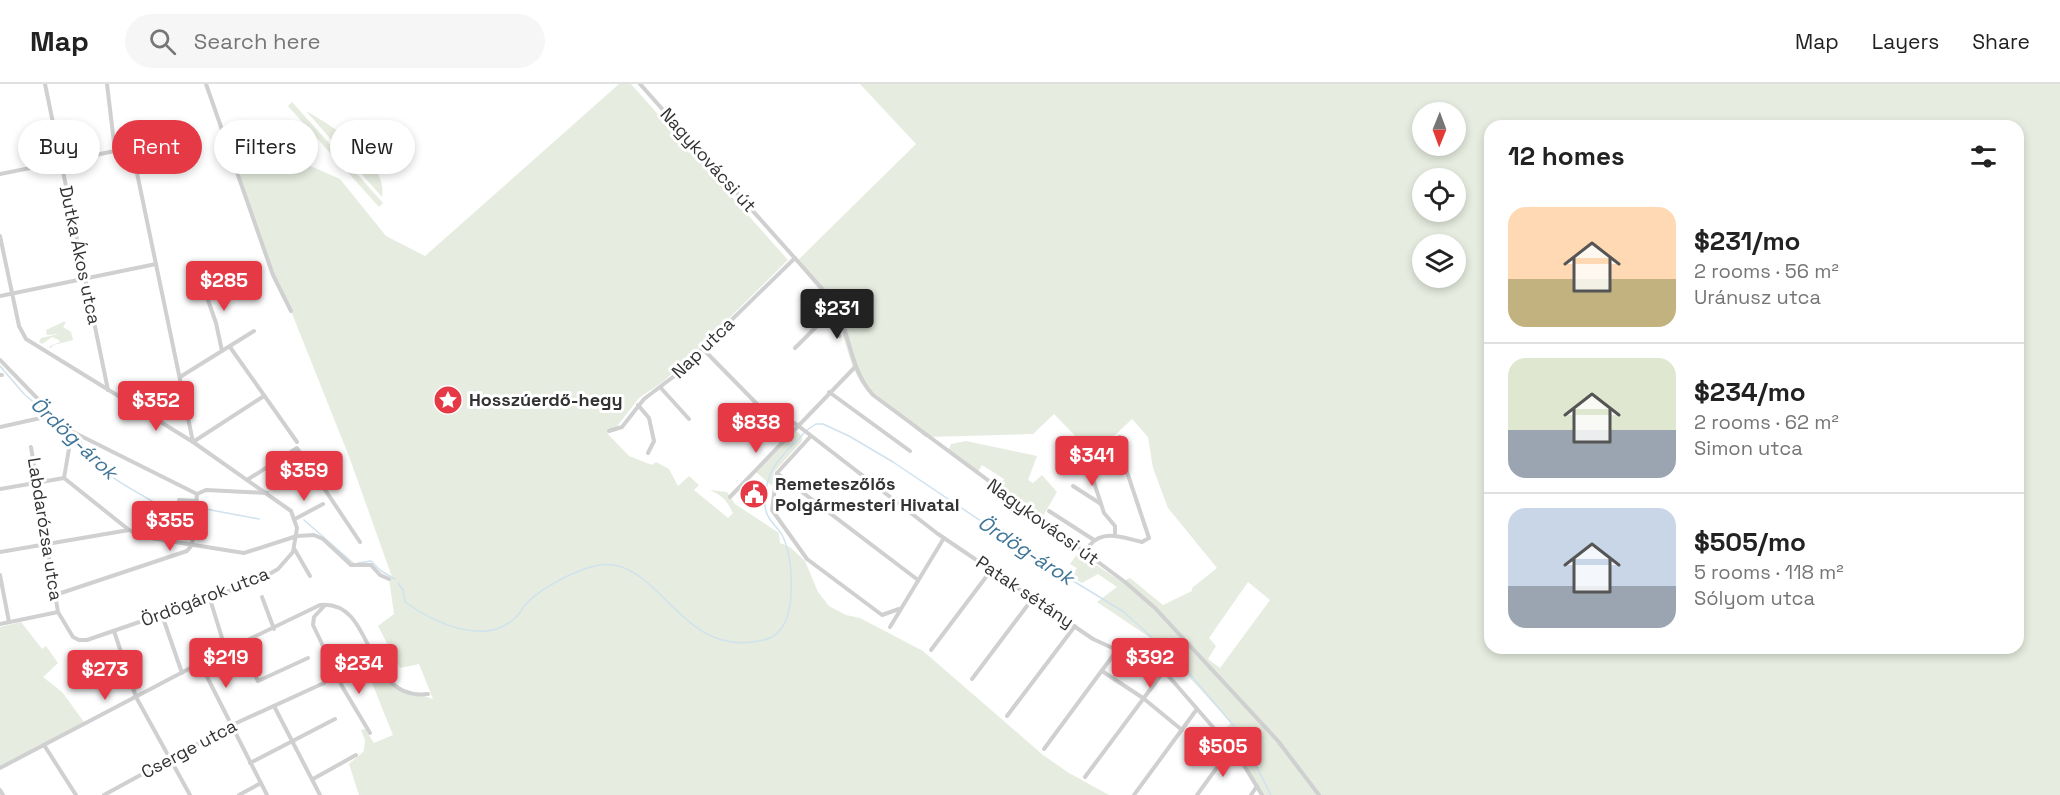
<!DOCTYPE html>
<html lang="en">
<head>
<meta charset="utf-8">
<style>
  :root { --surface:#fff; --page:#f6f6f6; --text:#222; --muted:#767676; --line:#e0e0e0; --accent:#e63946 }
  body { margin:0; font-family:"Space Grotesk",sans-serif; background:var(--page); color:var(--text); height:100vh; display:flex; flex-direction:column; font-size:22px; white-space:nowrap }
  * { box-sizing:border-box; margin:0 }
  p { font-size:20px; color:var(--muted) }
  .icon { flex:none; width:33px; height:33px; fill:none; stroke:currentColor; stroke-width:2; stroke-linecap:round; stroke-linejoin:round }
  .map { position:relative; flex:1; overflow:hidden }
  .side { position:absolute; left:1484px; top:36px; width:540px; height:534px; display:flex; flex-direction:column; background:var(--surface); border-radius:18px; box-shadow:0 3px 9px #0003 }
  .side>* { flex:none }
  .banner { position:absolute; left:18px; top:36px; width:570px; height:54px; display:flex; gap:12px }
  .needle { width:39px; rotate:181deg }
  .controls { position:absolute; left:1412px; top:18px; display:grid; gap:12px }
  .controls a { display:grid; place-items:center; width:54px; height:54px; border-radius:50%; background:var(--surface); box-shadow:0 3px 9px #0003; font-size:30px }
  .price { position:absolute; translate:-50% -51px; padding:0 14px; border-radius:6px; background:var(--accent); color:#fff; font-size:20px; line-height:39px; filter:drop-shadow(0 2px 3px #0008) }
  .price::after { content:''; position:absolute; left:50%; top:36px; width:18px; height:14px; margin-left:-9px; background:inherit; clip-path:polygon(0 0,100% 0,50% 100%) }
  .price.current { background:#222; color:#fff }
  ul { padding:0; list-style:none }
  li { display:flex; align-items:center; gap:18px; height:150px; padding:0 24px }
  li+li { border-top:2px solid var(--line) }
  li span { display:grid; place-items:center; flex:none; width:168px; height:120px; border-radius:18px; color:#555 }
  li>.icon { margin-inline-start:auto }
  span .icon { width:72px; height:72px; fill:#fffc; stroke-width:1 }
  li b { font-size:26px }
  h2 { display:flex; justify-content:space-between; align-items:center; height:72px; padding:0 24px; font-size:26px }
  .pill { padding:0 21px; border-radius:27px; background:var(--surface); box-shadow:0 3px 9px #0003; font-size:21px; line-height:54px }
  .pill.current { background:var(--accent); color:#fff }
  header { display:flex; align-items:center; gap:36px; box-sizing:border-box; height:84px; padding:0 30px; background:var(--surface); border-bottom:2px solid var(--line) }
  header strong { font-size:28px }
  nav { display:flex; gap:33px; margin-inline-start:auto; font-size:21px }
  .search { width:420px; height:54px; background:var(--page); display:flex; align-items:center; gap:15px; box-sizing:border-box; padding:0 21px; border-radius:33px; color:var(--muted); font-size:22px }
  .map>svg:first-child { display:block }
</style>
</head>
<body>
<header>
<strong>Map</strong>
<div class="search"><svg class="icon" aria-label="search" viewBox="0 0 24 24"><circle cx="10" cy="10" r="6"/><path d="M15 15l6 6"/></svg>Search here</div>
<nav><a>Map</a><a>Layers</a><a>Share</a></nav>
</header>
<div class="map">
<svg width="2060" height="711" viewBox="0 0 2060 711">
  <rect width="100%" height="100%" fill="#fff"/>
  <g fill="#e6ecdf" fill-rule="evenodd">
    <path d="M619,0H631L788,176L701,262L664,297L639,314L614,346L607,349L629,372L652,381L656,378L669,385L678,402L689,392L699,401L694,406L728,434L733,429C727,417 723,412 710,406L727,408L735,420L779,449L780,459L790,463L805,477L818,508L829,522L846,531L860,534L923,567L1043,671L1069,689L1109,711H359L349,680L364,667L365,656L361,646L365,645L374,659L393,651L370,594L380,588L405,606L433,615L419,580L400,584L378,542L394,530L389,495L392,493L350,375L291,227L280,207L230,67L250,70L271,84L282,74L297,76L340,95L386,152L425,172Z"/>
    <path d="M860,0H2060V711H1262L1239,668L1220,649L1231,639L1158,559L1097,518L1117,503L1098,490L1082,499L1071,493L1077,484L1070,480L1078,469L1122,498L1130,494L1163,521L1192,507V504L1217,484L1168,424L1153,384L1148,353L1132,335L1094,371L1054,330L1033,350L925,353L861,299L853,284L834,223L796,178L916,60ZM1422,28H1455V62H1422ZM1490,42H2018V564H1490ZM1422,94H1455V128H1422ZM1422,160H1455V194H1422ZM1248,498L1270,516L1220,584L1208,575L1216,562L1209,554Z"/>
    <polygon points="292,18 383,119 379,123 288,22"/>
    <path d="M306,27C333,42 388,77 382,113Z"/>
    <polygon points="63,238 66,238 63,243 71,248 73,256 54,261 49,265 50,262 60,258 59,256 52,253 42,260 39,258 41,254 59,250 47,251 46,246"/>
    <polygon points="796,347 802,352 802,357 774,388 772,402 756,388"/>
    <polygon points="966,357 1037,372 1028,396 1033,399 1042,391 1057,408 1043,432 1001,402 1004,395 982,381 978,388 948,368 951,360"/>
    <polygon points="21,538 42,565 46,562 58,579 43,593 62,608 84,638 0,683 0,543"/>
  </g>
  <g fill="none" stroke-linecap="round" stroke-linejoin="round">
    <g stroke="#cfe2ee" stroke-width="1.5">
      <path d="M0,282L24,310L45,328L61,349L77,352C84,360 86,371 95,379C116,399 145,412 169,427L182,423H195L259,435"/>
      <polyline points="807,346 816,340 823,340 849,352 893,378 1039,476 1124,528 1182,581 1239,648 1271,711"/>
      <polyline points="304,436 353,479"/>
      <polyline points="358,479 371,477 381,487 395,495"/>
      <path d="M398,499L403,506L405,518C434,539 487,564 517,532C521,529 522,524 525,521C538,507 561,494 579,487C590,483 602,479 614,481C663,490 685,567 752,558C763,557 773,555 780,546C796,528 793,474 783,453C779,444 768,437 766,427C763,417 766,401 770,391C776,375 793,362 804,349"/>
    </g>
    <g stroke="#d0d0d0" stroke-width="4">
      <polyline points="45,0 108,306"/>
      <polyline points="206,0 273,191 291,227"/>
      <path d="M640,0L833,217C850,246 849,285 873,311L1125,498L1155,524L1278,657L1319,711"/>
      <polyline points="132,65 193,358 264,312"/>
      <polyline points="0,90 115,67 107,0"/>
      <polyline points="0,152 19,242 26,255 193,358 291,427 297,444 293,468 278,485 256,498 87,556 79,556 73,553 58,528 31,363"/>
      <polyline points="201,196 216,239 222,267"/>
      <path d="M809,208C828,216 834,234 839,252"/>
      <polyline points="0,212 156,180"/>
      <polyline points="230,263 297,358"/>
      <polyline points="795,264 836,223"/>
      <polyline points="703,265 758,321 796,340 938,450 1093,555 1165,588 1239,673 1262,711"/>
      <polyline points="0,276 67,345 197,410"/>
      <polyline points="0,291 2,291"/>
      <polyline points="180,293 254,247"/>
      <polyline points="660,303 689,335"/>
      <polyline points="829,308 910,367"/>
      <polyline points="638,321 649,334 654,357 648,369"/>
      <polyline points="0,343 45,333"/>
      <polyline points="609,347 622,343 644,315 673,293 795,174"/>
      <polyline points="810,353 777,389 772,426 807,475 882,531 899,525"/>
      <polyline points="1089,383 1104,429 1115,442 1115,452"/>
      <polyline points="777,389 918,496"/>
      <polyline points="64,394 70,359"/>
      <polyline points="247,396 297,364 360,458"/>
      <polyline points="1073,402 1101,420"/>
      <polyline points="0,405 64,394 129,446 144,453 244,469 297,452 314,451 323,455 351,481 371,481 380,491 389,495"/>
      <polyline points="197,410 206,406 267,409"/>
      <polyline points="730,413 856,282"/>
      <polyline points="179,416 197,417"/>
      <polyline points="1049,427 1094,456"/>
      <polyline points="295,435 323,420"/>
      <polyline points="192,461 197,410"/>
      <path d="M1090,461C1103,445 1124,454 1142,458L1149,454L1124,379L1122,354L1119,353L1116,357L1124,379"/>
      <polyline points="295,466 310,492"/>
      <polyline points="0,468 129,446"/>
      <polyline points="0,491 9,538"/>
      <polyline points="55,511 187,467 192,461"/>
      <polyline points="262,513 274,545"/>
      <polyline points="210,515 226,567"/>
      <polyline points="325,521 314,533 313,541 343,604 370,649"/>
      <polyline points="162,531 182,589"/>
      <polyline points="0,540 58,528"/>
      <polyline points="890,543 944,454"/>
      <polyline points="114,547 136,613 190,711"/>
      <polyline points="240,561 258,597 308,574"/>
      <polyline points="931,566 992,485"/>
      <polyline points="200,579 267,711"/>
      <polyline points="1102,587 1143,614 1182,646"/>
      <polyline points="972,595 1033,514"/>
      <polyline points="274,622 320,711"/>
      <polyline points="1007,632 1075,542"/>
      <polyline points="44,661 76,711"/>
      <polyline points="1044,665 1117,566"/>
      <polyline points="250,679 335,635"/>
      <path d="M0,684L200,579L320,521C377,515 362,618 428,610"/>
      <polyline points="1085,693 1164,587 1189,561"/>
      <polyline points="313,695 356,671"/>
      <polyline points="0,706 3,711"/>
      <polyline points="104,711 232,641 324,599"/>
      <polyline points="239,711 261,699"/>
      <polyline points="1134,711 1197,625"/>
      <polyline points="1197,711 1231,664"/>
      <polyline points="1251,711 1257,702"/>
    </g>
  </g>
  <defs>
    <g id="sight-disc" transform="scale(1.5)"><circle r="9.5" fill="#e63946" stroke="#fff"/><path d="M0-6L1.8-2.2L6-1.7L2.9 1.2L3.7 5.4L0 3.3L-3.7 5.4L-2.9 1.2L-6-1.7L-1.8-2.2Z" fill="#fff"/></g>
    <g id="civic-disc" transform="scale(1.5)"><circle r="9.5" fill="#e63946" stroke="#fff"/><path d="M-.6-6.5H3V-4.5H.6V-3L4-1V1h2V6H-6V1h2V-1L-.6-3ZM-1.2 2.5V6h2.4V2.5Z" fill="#fff"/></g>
  </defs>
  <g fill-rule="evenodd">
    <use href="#sight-disc" x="448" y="316"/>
    <use href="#civic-disc" x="754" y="410"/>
  </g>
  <g text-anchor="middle" stroke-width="6" stroke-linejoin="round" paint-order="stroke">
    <g font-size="18" fill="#333" stroke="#fff">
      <text transform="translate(708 76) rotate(48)" y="6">Nagykovácsi út</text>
      <text transform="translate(80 171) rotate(78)" y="6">Dutka Ákos utca</text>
      <text transform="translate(703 264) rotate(-44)" y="6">Nap utca</text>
      <text transform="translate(1043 438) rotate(36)" y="6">Nagykovácsi út</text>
      <text transform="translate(45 445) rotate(81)" y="6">Labdarózsa utca</text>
      <text transform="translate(1025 508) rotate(34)" y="6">Patak sétány</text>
      <text transform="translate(205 513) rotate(-21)" y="6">Ördögárok utca</text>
      <text transform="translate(189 665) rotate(-28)" y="6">Cserge utca</text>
    </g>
    <g font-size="18" font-weight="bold" fill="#333" stroke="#fff" text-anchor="start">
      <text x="469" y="322">Hosszúerdő-hegy</text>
      <text x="775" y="406">Remeteszőlős<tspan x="775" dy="21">Polgármesteri Hivatal</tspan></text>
    </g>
    <g font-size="20" font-style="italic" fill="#3f7597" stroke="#fff">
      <text transform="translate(74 354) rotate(43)" y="7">Ördög-árok</text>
      <text transform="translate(1026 466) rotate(33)" y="7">Ördög-árok</text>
    </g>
  </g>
</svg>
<div class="controls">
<a><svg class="needle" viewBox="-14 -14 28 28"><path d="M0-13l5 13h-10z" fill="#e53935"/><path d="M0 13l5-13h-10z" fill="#767676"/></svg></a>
<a><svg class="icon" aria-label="locate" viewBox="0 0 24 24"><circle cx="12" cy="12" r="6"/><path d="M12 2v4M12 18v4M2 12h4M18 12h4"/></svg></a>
<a><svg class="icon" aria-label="layers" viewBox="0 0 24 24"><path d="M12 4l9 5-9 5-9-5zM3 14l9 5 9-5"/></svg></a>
</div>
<b class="price" style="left:224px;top:228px">$285</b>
<b class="price current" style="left:837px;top:256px">$231</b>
<b class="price" style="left:156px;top:348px">$352</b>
<b class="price" style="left:756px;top:370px">$838</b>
<b class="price" style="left:1092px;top:403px">$341</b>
<b class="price" style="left:304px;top:418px">$359</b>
<b class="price" style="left:170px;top:468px">$355</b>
<b class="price" style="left:226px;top:605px">$219</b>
<b class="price" style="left:1150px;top:605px">$392</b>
<b class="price" style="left:359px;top:611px">$234</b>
<b class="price" style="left:105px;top:617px">$273</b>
<b class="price" style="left:1223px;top:694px">$505</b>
<div class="banner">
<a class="pill">Buy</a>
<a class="pill current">Rent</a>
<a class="pill">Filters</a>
<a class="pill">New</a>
</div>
<section class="side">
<h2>12 homes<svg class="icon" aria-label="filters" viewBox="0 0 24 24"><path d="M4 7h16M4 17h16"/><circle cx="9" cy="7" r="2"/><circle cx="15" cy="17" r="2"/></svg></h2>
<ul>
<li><span style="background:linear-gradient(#ffd9b3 60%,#c2b280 0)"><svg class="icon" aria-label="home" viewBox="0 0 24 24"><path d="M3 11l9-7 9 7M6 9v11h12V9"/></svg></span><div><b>$231/mo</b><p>2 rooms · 56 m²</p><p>Uránusz utca</p></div></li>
<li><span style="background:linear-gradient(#dfe7d0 60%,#9aa5b1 0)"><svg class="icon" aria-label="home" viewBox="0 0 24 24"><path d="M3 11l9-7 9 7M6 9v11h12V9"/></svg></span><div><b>$234/mo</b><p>2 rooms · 62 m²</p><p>Simon utca</p></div></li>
<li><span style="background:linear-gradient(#c9d6e8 65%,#9aa5b1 0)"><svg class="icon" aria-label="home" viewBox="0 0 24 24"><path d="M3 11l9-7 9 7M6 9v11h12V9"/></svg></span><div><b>$505/mo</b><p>5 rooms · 118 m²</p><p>Sólyom utca</p></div></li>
</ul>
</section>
</div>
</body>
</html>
